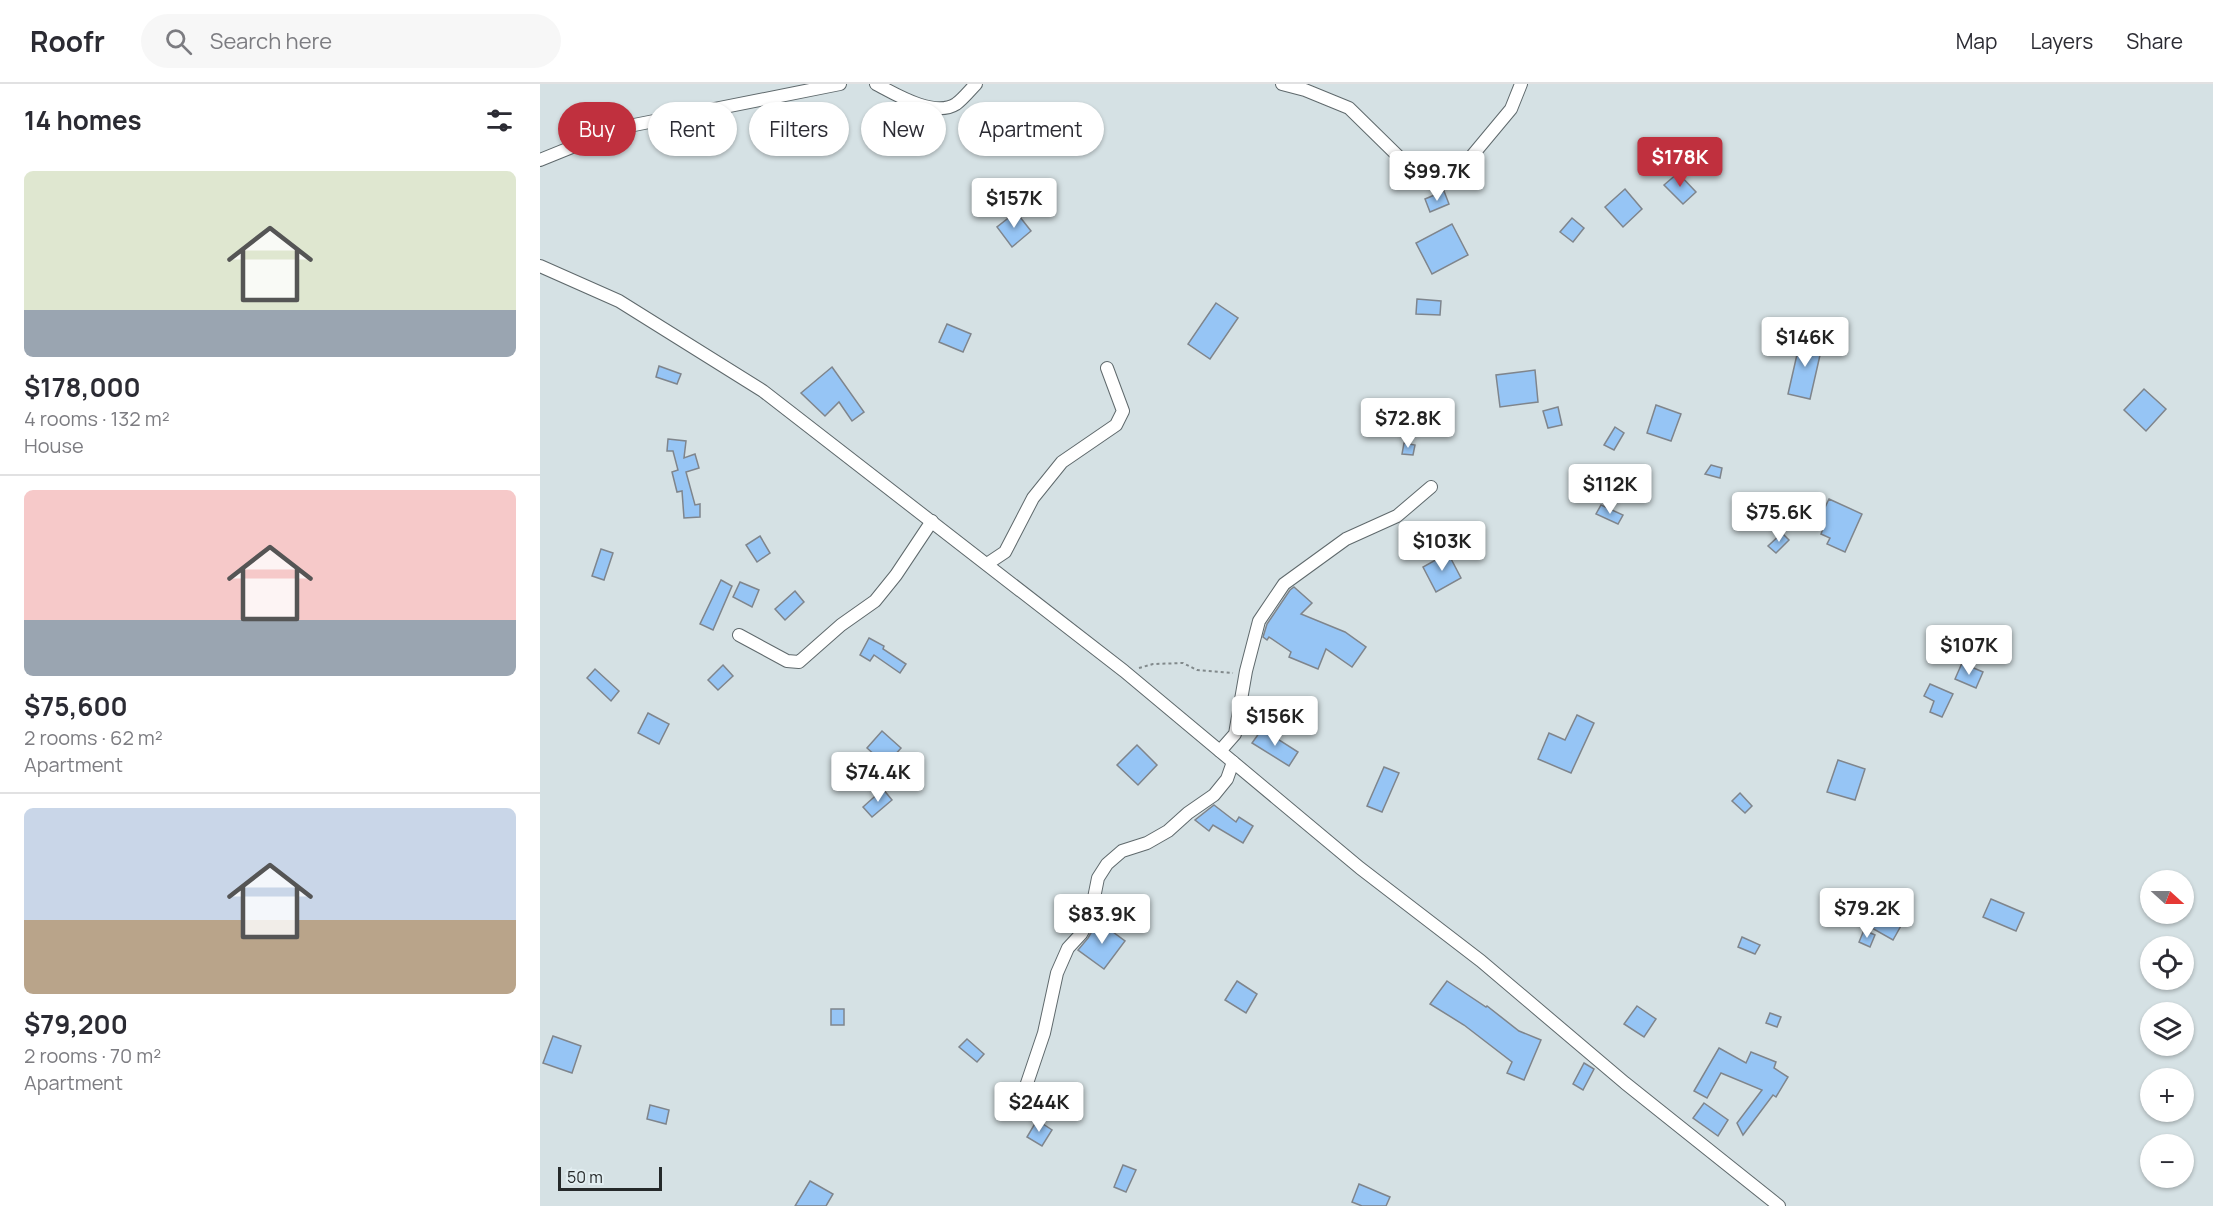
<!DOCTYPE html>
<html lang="en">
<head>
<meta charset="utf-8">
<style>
  :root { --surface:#fff; --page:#f7f7f7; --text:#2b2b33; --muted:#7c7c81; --line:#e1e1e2; --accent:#c0303e }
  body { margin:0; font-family:Manrope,sans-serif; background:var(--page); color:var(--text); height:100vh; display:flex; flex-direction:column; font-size:22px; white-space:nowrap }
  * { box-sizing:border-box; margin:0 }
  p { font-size:20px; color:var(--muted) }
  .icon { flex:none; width:33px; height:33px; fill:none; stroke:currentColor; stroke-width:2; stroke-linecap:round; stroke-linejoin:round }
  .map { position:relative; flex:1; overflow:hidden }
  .sheet { display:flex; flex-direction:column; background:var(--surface); width:540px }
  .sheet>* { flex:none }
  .hud { position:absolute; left:18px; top:18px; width:570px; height:54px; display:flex; gap:12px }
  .needle { width:39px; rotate:111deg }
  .fabs { position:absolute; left:1600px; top:786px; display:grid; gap:12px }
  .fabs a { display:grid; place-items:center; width:54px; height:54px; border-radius:50%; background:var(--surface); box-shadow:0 2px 4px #0004; font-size:30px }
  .scale { position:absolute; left:18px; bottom:15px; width:104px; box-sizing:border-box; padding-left:6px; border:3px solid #25292a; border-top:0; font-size:16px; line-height:21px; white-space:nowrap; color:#25292a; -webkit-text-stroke:4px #e2eef1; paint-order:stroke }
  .price { position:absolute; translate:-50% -51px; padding:0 14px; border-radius:6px; background:#fff; color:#222; font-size:20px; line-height:39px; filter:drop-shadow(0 2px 3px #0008) }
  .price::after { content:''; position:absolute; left:50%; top:36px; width:18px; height:14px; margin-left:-9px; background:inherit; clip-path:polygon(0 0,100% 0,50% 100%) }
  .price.on { background:var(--accent); color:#fff }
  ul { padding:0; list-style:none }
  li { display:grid; align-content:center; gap:12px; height:318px; padding:0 24px }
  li+li { border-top:2px solid var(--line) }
  li span { display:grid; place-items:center; height:186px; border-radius:9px; color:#555 }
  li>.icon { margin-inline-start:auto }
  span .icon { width:108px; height:108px; fill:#fffc; stroke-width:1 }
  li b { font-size:26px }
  h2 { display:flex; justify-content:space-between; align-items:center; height:72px; padding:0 24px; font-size:26px }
  .chip { padding:0 21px; border-radius:27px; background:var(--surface); box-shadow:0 2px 4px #0004; font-size:21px; line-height:54px }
  .chip.on { background:var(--accent); color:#fff }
  header { display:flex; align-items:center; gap:36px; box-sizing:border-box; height:84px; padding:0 30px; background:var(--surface); border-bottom:2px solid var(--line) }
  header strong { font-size:28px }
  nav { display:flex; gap:33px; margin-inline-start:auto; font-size:21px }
  .search { width:420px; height:54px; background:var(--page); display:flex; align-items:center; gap:15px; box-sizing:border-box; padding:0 21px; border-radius:33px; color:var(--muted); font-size:22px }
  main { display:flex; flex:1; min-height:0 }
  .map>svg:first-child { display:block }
</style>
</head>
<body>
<header>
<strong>Roofr</strong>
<div class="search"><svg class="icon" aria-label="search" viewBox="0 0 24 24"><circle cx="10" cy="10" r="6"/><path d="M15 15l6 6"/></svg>Search here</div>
<nav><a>Map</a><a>Layers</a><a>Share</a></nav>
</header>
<main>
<section class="sheet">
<h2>14 homes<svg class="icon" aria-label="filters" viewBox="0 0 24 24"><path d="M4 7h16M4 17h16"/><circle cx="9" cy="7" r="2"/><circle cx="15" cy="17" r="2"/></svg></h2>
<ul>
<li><span style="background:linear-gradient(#dfe7d0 75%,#9aa5b1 0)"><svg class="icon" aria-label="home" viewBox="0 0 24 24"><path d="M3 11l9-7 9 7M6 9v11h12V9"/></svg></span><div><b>$178,000</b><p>4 rooms · 132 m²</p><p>House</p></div></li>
<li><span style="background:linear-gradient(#f6c9c9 70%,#9aa5b1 0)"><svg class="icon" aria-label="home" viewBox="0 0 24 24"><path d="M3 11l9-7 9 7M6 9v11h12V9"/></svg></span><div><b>$75,600</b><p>2 rooms · 62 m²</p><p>Apartment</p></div></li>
<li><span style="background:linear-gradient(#c9d6e8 60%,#b9a48a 0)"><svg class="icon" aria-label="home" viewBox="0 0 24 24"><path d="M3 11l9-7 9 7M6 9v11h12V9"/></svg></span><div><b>$79,200</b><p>2 rooms · 70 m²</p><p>Apartment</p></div></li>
</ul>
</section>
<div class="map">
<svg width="1673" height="1122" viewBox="0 0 1673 1122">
  <rect width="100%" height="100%" fill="#d5e1e4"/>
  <g fill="#96c5f5" stroke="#7f858c" stroke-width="1.5">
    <polygon points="1138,89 1156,108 1143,120 1124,101"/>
    <polygon points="1085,105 1102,125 1083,143 1065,123"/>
    <polygon points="904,107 909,120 890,128 885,115"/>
    <polygon points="476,128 491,147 472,163 457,143"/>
    <polygon points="1032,134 1044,144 1033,158 1020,148"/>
    <polygon points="912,140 928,171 892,190 876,159"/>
    <polygon points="877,215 901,217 900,231 876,230"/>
    <polygon points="676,219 698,234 670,275 648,260"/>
    <polygon points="407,240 431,250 423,268 399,258"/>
    <polygon points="1261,253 1283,258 1270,315 1248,310"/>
    <polygon points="119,282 141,290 137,300 116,293"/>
    <polygon points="292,283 324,328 312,337 299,318 285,332 261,309"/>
    <polygon points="995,286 998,318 960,323 956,291"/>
    <polygon points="1604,305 1626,325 1606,347 1584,326"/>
    <polygon points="1116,321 1141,330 1131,357 1107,349"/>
    <polygon points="1018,323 1022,341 1008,344 1003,327"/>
    <polygon points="1075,343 1084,349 1074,366 1064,361"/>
    <polygon points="128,355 146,357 144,374 155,370 159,384 146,388 155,421 160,420 160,433 144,434 142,407 137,408 132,388 138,386 133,367 127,367"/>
    <polygon points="864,359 875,361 873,371 862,370"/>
    <polygon points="1171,381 1182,384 1180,394 1165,390"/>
    <polygon points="1289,415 1322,430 1305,468 1287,460 1290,454 1281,450 1285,439 1279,436"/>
    <polygon points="1061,421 1083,431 1078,440 1056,430"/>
    <polygon points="1242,449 1249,456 1236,469 1228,462"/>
    <polygon points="220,452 230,469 217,478 206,461"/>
    <polygon points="61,465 73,469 64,496 52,492"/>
    <polygon points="908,469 921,494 896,508 883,483"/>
    <polygon points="181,496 192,502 173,546 160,540"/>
    <polygon points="200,498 219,506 212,523 193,513"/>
    <polygon points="754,503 772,519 761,530 805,548 826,563 812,583 786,565 778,585 749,573 751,568 729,553 727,556 723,553 727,540 750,506"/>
    <polygon points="255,507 264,518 245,536 235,525"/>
    <polygon points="329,554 344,562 343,565 366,580 360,589 334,571 330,577 320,571"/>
    <polygon points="1422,579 1443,588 1436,604 1415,595"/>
    <polygon points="183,581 193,592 178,606 168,596"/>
    <polygon points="55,585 79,607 71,617 47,594"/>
    <polygon points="1390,600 1413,610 1402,633 1390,628 1394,617 1384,612"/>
    <polygon points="108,629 129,640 119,660 98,649"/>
    <polygon points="1037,631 1054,639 1031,689 998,675 1009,649 1025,656"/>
    <polygon points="722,645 758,668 749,682 712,659"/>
    <polygon points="342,647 361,664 346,681 327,664"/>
    <polygon points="597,661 617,681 598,701 577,681"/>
    <polygon points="1298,676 1325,685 1315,716 1287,708"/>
    <polygon points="844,683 859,689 842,728 827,722"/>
    <polygon points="343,705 352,716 332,733 323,723"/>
    <polygon points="1200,709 1212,722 1205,729 1192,717"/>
    <polygon points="674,721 696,738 699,733 713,742 703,759 673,741 669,747 655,736"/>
    <polygon points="1451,815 1484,829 1476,847 1443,833"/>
    <polygon points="1344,819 1367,831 1353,856 1330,843"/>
    <polygon points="558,837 585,857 564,885 538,866 548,854"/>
    <polygon points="1324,846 1335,851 1330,863 1319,858"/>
    <polygon points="1202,853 1220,861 1215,870 1198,863"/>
    <polygon points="697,897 717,910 706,929 685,916"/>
    <polygon points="907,897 946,923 947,922 979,947 1001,956 984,996 967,989 972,978 924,941 890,920"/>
    <polygon points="1097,922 1116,935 1104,953 1084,940"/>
    <rect x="291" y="925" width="13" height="16"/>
    <polygon points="1230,929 1241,933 1237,943 1226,939"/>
    <polygon points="13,952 41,962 32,989 3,979"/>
    <polygon points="427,955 444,970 437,978 419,963"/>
    <polygon points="1179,964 1206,979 1211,968 1236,978 1234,984 1248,993 1236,1013 1233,1011 1203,1051 1197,1039 1222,1006 1181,989 1167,1014 1154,1007"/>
    <polygon points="1044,979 1054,985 1043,1006 1033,1000"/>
    <polygon points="1164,1019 1188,1036 1178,1052 1153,1034"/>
    <polygon points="110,1021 129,1026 126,1040 107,1035"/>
    <polygon points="497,1036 512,1046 502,1062 487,1053"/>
    <polygon points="583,1081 596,1086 586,1108 574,1103"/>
    <polygon points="270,1097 293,1110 286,1122 255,1122"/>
    <polygon points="819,1100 850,1113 846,1122 822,1122 812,1118"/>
  </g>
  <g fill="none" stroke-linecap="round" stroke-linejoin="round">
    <g stroke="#5f696c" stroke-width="14">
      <g id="minor">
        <path d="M336,0C355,10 394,34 416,20C423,15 430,6 436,0"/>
        <polyline points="742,0 765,6 809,24 859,73 878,82 909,91 921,85 971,25 981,0"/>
        <polyline points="0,76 79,44 300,0"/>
        <polyline points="0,182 79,217 223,307 584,587 820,784 941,877 1085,999 1239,1122"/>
        <polyline points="447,480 465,468 493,414 522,378 576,341 583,327 567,284"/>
        <polyline points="199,551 247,577 259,578 301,541 335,517 356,491 392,437"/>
        <polyline points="680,667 695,650 706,587 719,537 744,500 806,455 857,432 891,403"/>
        <polyline points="480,1020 504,949 517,889 528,864 541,850 550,834 558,794 567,780 582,767 607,759 628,747 648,729 674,711 687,695 693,678"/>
      </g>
    </g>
    <polyline stroke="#81898b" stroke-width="2" stroke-dasharray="3 3" stroke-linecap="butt" points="599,584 613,580 643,579 657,586 693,589"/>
    <use href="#minor" stroke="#fff" stroke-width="12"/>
  </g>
</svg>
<div class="fabs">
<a><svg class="needle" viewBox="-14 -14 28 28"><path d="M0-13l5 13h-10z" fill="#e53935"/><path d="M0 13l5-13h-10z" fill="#7c7c81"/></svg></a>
<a><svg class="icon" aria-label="locate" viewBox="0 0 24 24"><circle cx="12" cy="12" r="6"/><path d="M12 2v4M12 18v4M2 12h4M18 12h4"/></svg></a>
<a><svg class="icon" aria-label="layers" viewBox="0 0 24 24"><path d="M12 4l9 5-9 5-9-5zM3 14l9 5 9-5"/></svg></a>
<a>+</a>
<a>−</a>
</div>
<div class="scale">50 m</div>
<b class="price on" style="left:1140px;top:104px">$178K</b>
<b class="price" style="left:897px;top:118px">$99.7K</b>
<b class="price" style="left:474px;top:145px">$157K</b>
<b class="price" style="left:1265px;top:284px">$146K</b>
<b class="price" style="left:868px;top:365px">$72.8K</b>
<b class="price" style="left:1070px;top:431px">$112K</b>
<b class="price" style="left:1239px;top:459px">$75.6K</b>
<b class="price" style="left:902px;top:488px">$103K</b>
<b class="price" style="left:1429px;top:592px">$107K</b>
<b class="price" style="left:735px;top:663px">$156K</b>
<b class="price" style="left:338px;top:719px">$74.4K</b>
<b class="price" style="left:1327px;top:855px">$79.2K</b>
<b class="price" style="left:562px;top:861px">$83.9K</b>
<b class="price" style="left:499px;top:1049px">$244K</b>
<div class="hud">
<a class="chip on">Buy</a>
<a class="chip">Rent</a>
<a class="chip">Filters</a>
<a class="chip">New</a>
<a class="chip">Apartment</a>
</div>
</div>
</main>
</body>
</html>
